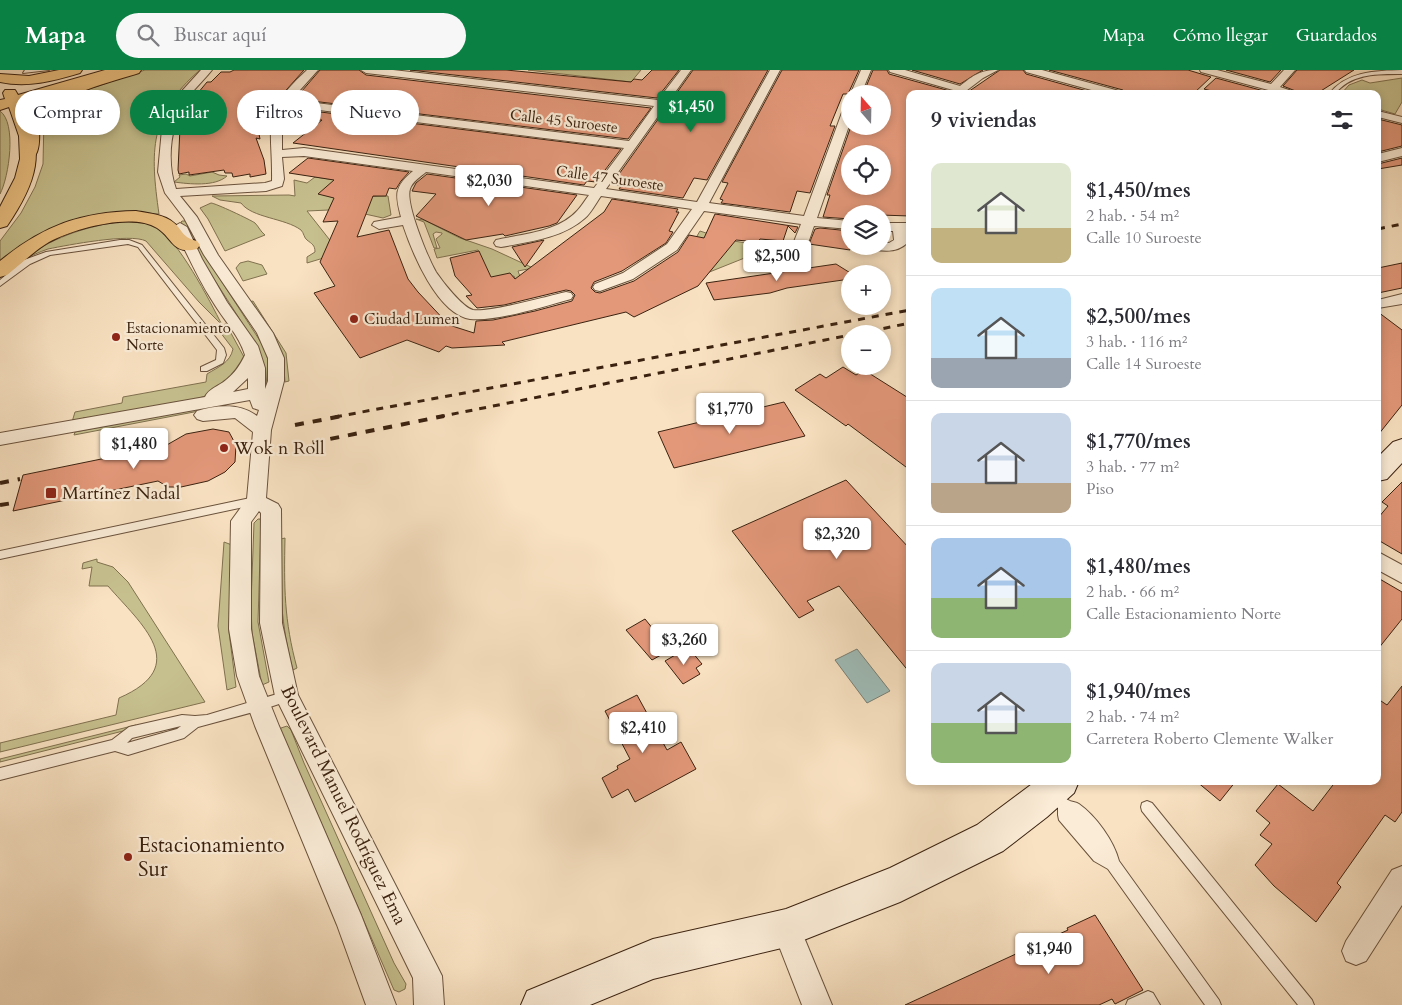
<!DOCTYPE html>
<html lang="es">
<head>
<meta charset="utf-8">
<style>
  :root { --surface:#fff; --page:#f7f7f7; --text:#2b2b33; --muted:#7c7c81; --line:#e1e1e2; --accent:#0b8043 }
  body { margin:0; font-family:Cardo,serif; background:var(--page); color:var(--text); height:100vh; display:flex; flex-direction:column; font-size:19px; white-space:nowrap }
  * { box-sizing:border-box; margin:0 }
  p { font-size:16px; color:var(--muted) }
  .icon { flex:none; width:28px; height:28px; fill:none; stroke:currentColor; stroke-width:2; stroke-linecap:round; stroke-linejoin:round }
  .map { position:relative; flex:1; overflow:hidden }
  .details { position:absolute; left:906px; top:20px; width:475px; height:695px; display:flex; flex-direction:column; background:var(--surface); border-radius:10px; box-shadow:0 2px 8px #0003 }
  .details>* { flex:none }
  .guide { position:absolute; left:15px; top:20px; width:475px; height:45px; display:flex; gap:10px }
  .needle { width:32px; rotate:340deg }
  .controls { position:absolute; left:841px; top:15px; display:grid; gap:10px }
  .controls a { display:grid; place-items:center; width:50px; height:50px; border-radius:50%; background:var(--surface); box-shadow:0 2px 8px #0003; font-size:25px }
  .price { position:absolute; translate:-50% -42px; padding:0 11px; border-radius:5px; background:#fff; color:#222; font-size:16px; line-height:32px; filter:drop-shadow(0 1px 2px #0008) }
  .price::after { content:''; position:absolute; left:50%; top:30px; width:15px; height:11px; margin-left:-8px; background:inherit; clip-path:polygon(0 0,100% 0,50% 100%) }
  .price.current { background:var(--accent); color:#fff }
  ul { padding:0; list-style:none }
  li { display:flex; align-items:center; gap:15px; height:125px; padding:0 25px }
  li+li { border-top:1px solid var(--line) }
  li span { display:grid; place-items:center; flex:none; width:140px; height:100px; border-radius:10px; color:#555 }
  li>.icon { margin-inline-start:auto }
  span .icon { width:60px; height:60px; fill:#fffc; stroke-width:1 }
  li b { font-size:21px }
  h2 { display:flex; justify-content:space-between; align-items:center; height:60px; padding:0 25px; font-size:21px }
  .tag { padding:0 18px; border-radius:22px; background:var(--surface); box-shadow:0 2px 8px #0003; font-size:18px; line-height:45px }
  .tag.current { background:var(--accent); color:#fff }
  header { display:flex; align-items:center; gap:30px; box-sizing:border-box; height:70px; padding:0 25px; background:var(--accent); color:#fff }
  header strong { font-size:24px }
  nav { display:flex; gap:28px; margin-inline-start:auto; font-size:18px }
  .search { width:350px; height:45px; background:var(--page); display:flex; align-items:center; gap:12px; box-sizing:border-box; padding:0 18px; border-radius:28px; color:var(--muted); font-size:19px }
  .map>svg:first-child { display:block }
</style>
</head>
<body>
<header>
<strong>Mapa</strong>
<div class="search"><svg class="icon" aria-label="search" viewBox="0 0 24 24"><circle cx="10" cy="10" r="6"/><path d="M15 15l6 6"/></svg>Buscar aquí</div>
<nav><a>Mapa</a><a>Cómo llegar</a><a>Guardados</a></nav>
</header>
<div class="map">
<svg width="1402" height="935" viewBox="0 0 1402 935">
  <rect width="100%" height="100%" fill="#f9e2c2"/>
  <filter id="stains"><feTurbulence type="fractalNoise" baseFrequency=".004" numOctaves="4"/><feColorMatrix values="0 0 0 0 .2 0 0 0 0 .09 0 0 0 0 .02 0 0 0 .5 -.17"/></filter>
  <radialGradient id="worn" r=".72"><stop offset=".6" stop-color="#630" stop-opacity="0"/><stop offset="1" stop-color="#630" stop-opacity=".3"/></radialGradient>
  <g fill="#c6c08e" stroke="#80714f">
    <path d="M145,0H200C149,44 150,81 159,144C97,138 48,152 0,193V171L21,143L35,117L43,94L44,48L50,38L63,30L92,18Z"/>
    <polygon points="528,0 641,0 631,12"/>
    <polygon points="1402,8 1402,32 1395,44 1378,39 1378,24 1341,24 1349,15 1362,10 1370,13"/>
    <path d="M0,41C17,53 9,107 0,124Z"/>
    <path d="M354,98H356L337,115L365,116L360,127L388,126L391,145L383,148L365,144L366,140H344L347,132L332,133L329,140L307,141L340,183L307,193V187L315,182C315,175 312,174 307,170C304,168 304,163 301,160C285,148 252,148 241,133L220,130L212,126L289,125L295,126L294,110L307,113L315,107L336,110L340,106L344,107Z"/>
    <path d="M212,102L219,105L227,106C215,117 189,114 174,112L180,107L179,105L186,104L190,106Z"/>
    <path d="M211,133C215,133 251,150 255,153C259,157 260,161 265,165L225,181L208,149L200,138Z"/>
    <polygon points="416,149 424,150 460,168 492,179 533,198 518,201 525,220 520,221 514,206 495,210 481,210 483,191 478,180 437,188 434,179 440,178 436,169 442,164 442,163 436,162 433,164 437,178 434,178 424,152"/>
    <polygon points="182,151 186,151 211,195 264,277 268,290 266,317 264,317 257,276 194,178 181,152"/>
    <path d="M117,152C128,152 145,151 155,156C178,169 210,231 222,255L226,254L244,287L238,304L210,324L197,329L90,348H83L82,350L72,352L75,342L122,333L123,327L206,312L207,304C218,297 230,293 233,279L217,258L222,255L199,232L146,171C130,163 68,175 48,179C39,182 31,186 22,190C52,168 81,158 117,152Z"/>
    <polygon points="700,161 727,170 753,174 785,174 757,183 702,205 697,166"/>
    <polygon points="248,191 262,195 267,204 243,211 236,198 240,193"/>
    <polygon points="253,231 286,283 289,311 285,312 283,287 249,232"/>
    <polygon points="219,334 221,335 220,337 74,365 75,362"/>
    <polygon points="258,449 260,449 261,452 258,552 269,612 262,615 252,563 251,534 254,453"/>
    <path d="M285,468C284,517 284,550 297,598L293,600C281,555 279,516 281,469Z"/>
    <polygon points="224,472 232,475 229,562 236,617 227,620 218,556"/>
    <path d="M97,489V492L113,497L128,512L205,632L0,682V673L116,645L119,628C193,596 141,554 108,516H89L92,497L82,499L83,493Z"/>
    <polygon points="136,655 135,658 0,692 0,689"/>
    <polygon points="287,656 291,660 304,693 394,893 406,914 405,919 399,922 394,920 313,734 279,663 281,658"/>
  </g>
  <polygon fill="#9fbdb9" stroke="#777f75" points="857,579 890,621 867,633 835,590"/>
  <g fill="#e3987a" stroke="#3b2210" fill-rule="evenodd">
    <polygon points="234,0 304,0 280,27 273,39 270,53 257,54 260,69 256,68 264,90 266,104 250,107 250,104 233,107 232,103 225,103 224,100 189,105 189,102 179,104 178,100 180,58 193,29 207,12 211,12 221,2 230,2"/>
    <polygon points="320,0 359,0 366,5 651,38 628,69 295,29"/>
    <polygon points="410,0 506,0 631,12 634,9 642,10 652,0 679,0 657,28"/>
    <polygon points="693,0 768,0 707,110 694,108 683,128 619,119 621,116 612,114"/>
    <polygon points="782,0 859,0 848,24 843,24 830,56 835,56 810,123 797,121 790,142 721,133 723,130 720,129 728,113 722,112"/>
    <path d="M873,0H887L889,4L950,21L948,24H910V146L850,144V149L823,147L830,125H827L851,56H882V24H863ZM850,84H882V116H850Z"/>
    <polygon points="912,0 983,0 960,14"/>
    <polygon points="1000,0 1023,0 1026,4 1098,24 965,24"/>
    <polygon points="1049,0 1188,0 1211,7 1193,24 1126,24 1123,20"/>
    <polygon points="1226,0 1281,0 1270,12"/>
    <polygon points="1297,0 1354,0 1316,24 1303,24 1283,16"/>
    <polygon points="1216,8 1275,24 1223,24 1204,19"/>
    <polygon points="288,38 621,79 596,112 587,111 584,115 293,73 322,50 285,52"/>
    <polygon points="1378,49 1402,55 1402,76 1378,82"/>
    <polygon points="308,88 409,102 401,111 396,119 389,118 386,126 373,126 357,167 389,160 408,209 418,222 449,255 474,263 476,251 493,250 535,241 572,231 575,225 571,221 566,220 504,235 477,238 466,226 472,225 455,206 450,188 479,181 491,207 510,203 515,209 604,142 612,129 678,139 676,142 679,142 669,161 673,162 666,173 622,201 594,212 591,218 595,222 600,223 634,211 678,182 689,165 704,168 715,144 798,157 795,163 788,156 783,171 760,169 758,172 736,170 698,216 634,247 626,242 502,272 505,275 452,278 446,276 439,282 407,270 360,288 314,223 335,216 320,192 338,151 323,152 334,128 318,124 334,110 289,103"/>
    <polygon points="1402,88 1402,95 1378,99 1378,94"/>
    <polygon points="427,104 577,125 557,153 549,156 505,166 503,164 466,170 416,146 436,124 412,121 416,113"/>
    <polygon points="820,158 850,161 850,180 809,174 815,159"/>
    <polygon points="544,170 525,197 512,177"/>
    <polygon points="1402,193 1402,218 1378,223 1378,198"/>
    <polygon points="836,194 852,204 850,209 787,218 770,223 714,230 706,213"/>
    <polygon points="1378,242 1402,260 1402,335 1378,365"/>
    <polygon points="843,297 856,305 864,300 910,329 910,400 848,354 846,356 795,320 820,304 826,308"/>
    <polygon points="784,332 805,366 674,398 658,362"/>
    <polygon points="213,359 229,362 236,375 235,392 225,402 208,411 181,417 168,417 158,411 13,441 23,405 165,376 186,364"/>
    <polygon points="846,410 910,479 910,603 839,516 807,531 814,540 799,548 732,461"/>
    <polygon points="1402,412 1402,484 1378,470 1378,448 1388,436 1382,432"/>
    <polygon points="1378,508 1402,522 1402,549 1378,579"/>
    <polygon points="645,549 670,580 652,590 626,560"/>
    <polygon points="682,581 685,585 692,582 702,594 696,598 700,604 683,614 665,591"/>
    <polygon points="1402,616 1402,742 1395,752 1385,745 1337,813 1341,817 1316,852 1274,816 1255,795 1272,774 1260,765 1270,753 1256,741 1278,714 1313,741 1336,711 1378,711 1378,629 1387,635"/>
    <polygon points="637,625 667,680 681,672 696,699 635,732 628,719 612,728 602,708 618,699 617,696 630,689 605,641"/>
    <polygon points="1196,711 1236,711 1220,731"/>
    <polygon points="1095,845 1143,920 1115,934 1112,929 1099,935 905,935 1068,860 1067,858"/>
  </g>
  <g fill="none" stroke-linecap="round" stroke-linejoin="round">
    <g stroke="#6a523c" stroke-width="2">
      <g id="service">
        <polygon points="25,0 49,0 23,3"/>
        <path d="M1402,0V4C1378,4 1351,3 1335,24H1329C1347,1 1375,1 1402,0Z"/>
        <polygon points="120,170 129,170 142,175 224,278 226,285 223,293 207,301 201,301 201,297 216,290 217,280 138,177 128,174 50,185 30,194 0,216 0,210 24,190 46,182"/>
        <polygon points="255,427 260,431 258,434 0,489 0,481"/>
        <path d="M287,621L291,622L293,626L291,630L261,640L198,657L184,668L128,685L115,681L0,710V698L112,670L129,657L182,645L195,646L207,645ZM181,656L177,659L127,673L132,668Z"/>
        <path d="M1053,718C1060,720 1062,727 1068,730C1071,732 1076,732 1079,734C1096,746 1114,771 1119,791L1219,930L1221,935H1205L1108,799L1094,791L1059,750L1058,745V738L1049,728L1047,724L1049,720Z"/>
        <polygon points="1147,731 1152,733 1312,930 1314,935 1298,935 1142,741 1141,737 1142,733"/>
        <polygon points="1148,921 1153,923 1160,935 1126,935 1128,930"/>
      </g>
    </g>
    <g stroke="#6a523c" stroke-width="2">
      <g id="minor">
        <path d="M201,0H212C205,9 196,17 189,26C170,51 166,91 176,119L265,113L272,111C273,54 259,44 307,0H318L291,30L629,71L654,36L366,3L361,0H393L658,30L681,0H691L606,119L697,132L770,0H780L709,133L804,146L844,37L850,34V53L817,148L850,151V159L814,156C810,166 808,181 796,184L789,180L793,174L801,154L704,141L677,180L633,209L600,221L595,220L593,217L595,214L623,203L667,174L692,139L601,126C596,133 591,143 585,148C563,168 528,172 501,177L496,176L494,173L496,170C522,164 558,162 577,141C582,136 585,130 589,125L426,102C420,107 412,112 410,119C405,133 428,188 436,202C442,211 462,237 473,240C488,243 548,226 566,222L571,223L573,226L571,229C545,236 496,252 470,249C437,244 412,182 403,155L379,159L372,155L374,152L401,147C395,124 394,117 413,101L304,86L282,87L284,109L282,116L266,121L180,126L197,147L218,185L273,263L284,288V311L271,360L266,428L278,434L281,439L282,553L298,625L437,896L442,906L444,935H414L413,908L275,626L260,553L261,443L259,441L251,452V559L259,606L279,656L361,845L396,935H366L337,855L255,656L237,606L229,559L231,451L247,429L253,362L235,348L203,351L197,349L194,345L197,341C217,335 240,333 257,346L259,340L253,338L250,330L0,375V363L205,327C208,319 219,316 226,310C235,303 240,295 245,285C239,265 223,249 213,232C197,208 187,182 173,157L180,153L187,157L202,189L227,232L258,276L265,298V319L268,311V288L257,263L204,185L184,148L165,123L158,102L162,59L171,36L181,22ZM287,36L624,78L594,118L304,78L282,80V55ZM248,308V319L233,322Z"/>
        <polygon points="861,0 871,0 861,24 850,25"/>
        <path d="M889,0H905L960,16C974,5 980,0 998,0L983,8L962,24H950L953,20L890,2Z"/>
        <polygon points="1025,0 1042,0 1123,22 1124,24 1106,24 1026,2"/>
        <polygon points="1200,0 1217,0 1271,14 1284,0 1295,0 1280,17 1301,24 1283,24 1201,2"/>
        <polygon points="1378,41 1402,47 1402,53 1378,47"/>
        <polygon points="1402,78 1402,86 1378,92 1378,84"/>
        <path d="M882,153H910V161H906L908,172C899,182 885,182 873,179L871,176H882V172L889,173L894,170L893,161H882Z"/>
        <polygon points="1402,224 1402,234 1378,238 1378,230"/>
        <polygon points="1378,482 1402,495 1402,513 1378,500"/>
        <polygon points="1402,796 1402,835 1366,891 1356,895 1346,891 1342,881 1346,871 1392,800"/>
        <polygon points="786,844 796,848 832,935 802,935 772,858 776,848"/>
      </g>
    </g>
    <g stroke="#3b2210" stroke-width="2">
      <g id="secondary">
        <polygon points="1402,369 1402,393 1387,409 1378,411 1378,387 1393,372"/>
        <polygon points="1036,711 1079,711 1074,723 1047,747 1003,781 900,832 786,877 653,909 590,935 521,935 527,921 653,869 786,839 890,798 977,755"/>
      </g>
    </g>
    <g stroke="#3b2210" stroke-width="2">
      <g id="primary">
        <path d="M105,0H127L125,3L23,33C46,82 37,112 7,156L0,158V137L15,108L20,89L19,66L9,37L0,40V30L5,29L3,23L5,20H15L18,25Z"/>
        <path d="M136,141C147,143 160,144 170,150C183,158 180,167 197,171L200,175L197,179C172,185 173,168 157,158C132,142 73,159 49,172C34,181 21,194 7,205L0,207V191C43,156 80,142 136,141Z"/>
      </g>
    </g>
    <g stroke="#3b2210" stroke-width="2">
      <g id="motorway">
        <path d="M59,0H82L80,3C53,11 28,18 0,12V4L29,6Z"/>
        <path d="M119,0H141L139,3C118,10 54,26 43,44C36,55 42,70 37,82L35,86H23L21,82C25,70 21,56 27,44C40,19 94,8 119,0Z"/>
      </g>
    </g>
    <use href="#service" fill="#fbecd7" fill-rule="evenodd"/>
    <use href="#minor" fill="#fbecd7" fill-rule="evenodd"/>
    <use href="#secondary" fill="#fbecd7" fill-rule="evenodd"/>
    <use href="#primary" fill="#ecc181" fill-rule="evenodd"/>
    <use href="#motorway" fill="#ecc181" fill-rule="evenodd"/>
    <g stroke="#3b2210" stroke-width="3" stroke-dasharray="7 7" stroke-linecap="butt">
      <polyline points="1378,159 1402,154"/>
      <polyline points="856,264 910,253"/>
      <polyline points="335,347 910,240"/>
      <polyline points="438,347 850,265"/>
    </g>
    <g stroke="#3b2210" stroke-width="4" stroke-dasharray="9 9" stroke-linecap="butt">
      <polyline points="295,355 342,346"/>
      <polyline points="295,376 444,346"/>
      <polyline points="0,413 20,409"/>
      <polyline points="0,435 13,433"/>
    </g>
  </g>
  <g fill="#8f2418" stroke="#fbecd7" stroke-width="2">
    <circle cx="354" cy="249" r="5"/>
    <circle cx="116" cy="267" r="5"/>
    <circle cx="224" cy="378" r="5"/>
    <rect x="45" y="417" width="12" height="12" rx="2.5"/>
    <circle cx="128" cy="787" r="5"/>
  </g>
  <g text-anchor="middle" stroke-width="4.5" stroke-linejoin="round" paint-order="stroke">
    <g font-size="15" fill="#3b2210" stroke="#fbecd7">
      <text transform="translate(564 51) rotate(7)" y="5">Calle 45 Suroeste</text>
      <text transform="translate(610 108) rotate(8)" y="5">Calle 47 Suroeste</text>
    </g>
    <g font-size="15" fill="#3b2210" stroke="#fbecd7" text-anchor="start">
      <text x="364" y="254">Ciudad Lumen</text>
      <text x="126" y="263">Estacionamiento<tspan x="126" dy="17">Norte</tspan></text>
    </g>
    <g font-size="18" fill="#3b2210" stroke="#fbecd7" text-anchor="start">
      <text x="234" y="384">Wok n Roll</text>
      <text x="62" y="429">Martínez Nadal</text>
    </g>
    <g font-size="18" fill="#3b2210" stroke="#fbecd7">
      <text transform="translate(344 735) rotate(64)" y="6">Boulevard Manuel Rodríguez Ema</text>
    </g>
    <g font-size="21" fill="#3b2210" stroke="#fbecd7" text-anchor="start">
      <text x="138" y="782">Estacionamiento<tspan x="138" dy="24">Sur</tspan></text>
    </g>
  </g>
  <rect width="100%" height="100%" filter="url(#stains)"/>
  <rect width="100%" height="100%" fill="url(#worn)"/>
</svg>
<div class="controls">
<a><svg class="needle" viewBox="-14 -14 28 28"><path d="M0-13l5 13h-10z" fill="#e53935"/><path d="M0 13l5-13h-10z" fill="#7c7c81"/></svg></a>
<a><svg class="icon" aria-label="locate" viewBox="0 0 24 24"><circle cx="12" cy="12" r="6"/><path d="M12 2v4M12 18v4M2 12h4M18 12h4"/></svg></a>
<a><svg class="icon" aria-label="layers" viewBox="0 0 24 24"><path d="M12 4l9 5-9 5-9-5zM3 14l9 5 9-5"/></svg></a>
<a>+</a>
<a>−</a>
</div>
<b class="price current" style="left:691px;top:63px">$1,450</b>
<b class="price" style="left:489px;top:137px">$2,030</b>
<b class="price" style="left:777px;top:212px">$2,500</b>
<b class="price" style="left:730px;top:365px">$1,770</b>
<b class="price" style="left:134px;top:400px">$1,480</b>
<b class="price" style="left:837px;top:490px">$2,320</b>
<b class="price" style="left:684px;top:596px">$3,260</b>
<b class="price" style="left:643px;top:684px">$2,410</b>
<b class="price" style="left:1049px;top:905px">$1,940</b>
<div class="guide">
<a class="tag">Comprar</a>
<a class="tag current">Alquilar</a>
<a class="tag">Filtros</a>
<a class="tag">Nuevo</a>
</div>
<section class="details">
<h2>9 viviendas<svg class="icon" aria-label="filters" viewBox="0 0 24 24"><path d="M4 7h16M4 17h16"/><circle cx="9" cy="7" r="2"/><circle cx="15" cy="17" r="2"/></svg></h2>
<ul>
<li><span style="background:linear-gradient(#dfe7d0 65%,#c2b280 0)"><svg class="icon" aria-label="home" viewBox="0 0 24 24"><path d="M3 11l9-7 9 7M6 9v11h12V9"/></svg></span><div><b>$1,450/mes</b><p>2 hab. · 54 m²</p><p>Calle 10 Suroeste</p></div></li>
<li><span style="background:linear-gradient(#bfe0f5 70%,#9aa5b1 0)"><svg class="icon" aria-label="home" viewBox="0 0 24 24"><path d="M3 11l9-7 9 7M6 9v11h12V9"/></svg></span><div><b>$2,500/mes</b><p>3 hab. · 116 m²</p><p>Calle 14 Suroeste</p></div></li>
<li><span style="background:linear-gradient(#c9d6e8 70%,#b9a48a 0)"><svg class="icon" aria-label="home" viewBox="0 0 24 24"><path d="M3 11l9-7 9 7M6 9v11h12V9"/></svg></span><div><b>$1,770/mes</b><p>3 hab. · 77 m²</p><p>Piso</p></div></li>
<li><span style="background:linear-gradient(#a9c7e8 60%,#8fb573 0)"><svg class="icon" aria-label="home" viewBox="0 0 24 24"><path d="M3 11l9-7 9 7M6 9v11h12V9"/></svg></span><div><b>$1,480/mes</b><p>2 hab. · 66 m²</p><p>Calle Estacionamiento Norte</p></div></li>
<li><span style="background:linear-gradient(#c9d6e8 60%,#8fb573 0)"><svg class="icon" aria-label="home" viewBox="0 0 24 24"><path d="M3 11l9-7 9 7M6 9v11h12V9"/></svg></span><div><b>$1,940/mes</b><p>2 hab. · 74 m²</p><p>Carretera Roberto Clemente Walker</p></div></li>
</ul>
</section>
</div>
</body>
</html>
